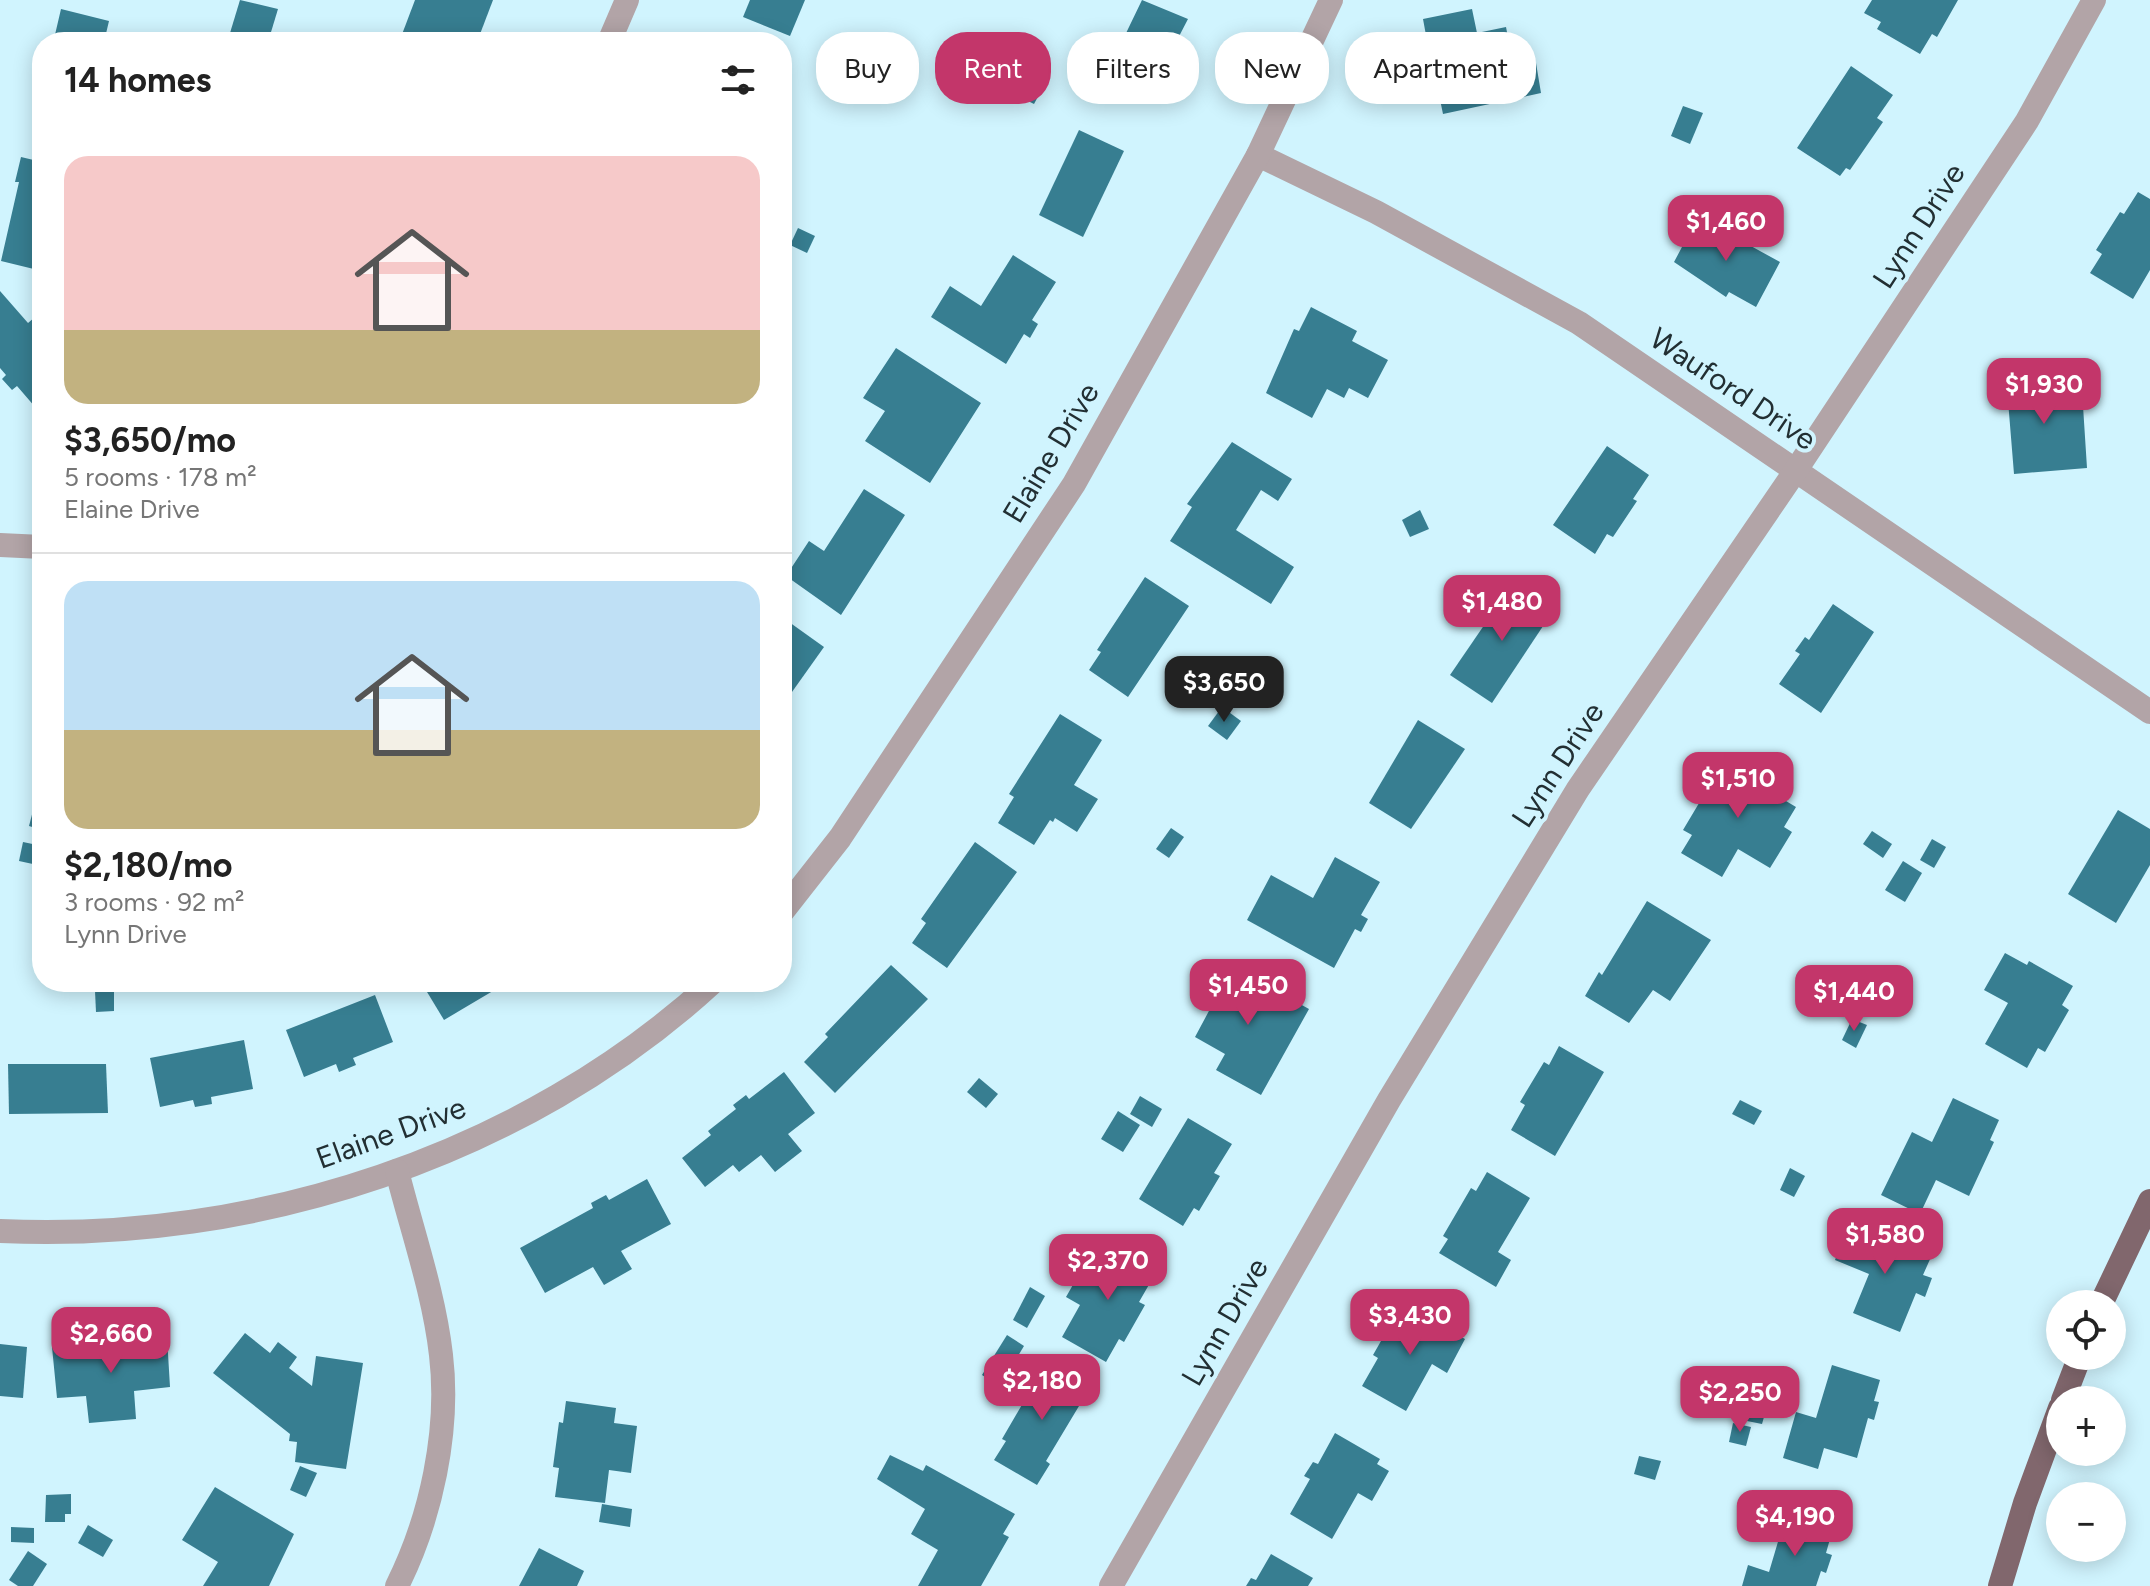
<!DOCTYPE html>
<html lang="en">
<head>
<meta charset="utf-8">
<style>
  :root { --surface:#fff; --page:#f2f2f2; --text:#222; --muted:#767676; --line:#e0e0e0; --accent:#c3366a }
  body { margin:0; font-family:Figtree,sans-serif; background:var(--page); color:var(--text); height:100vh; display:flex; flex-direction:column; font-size:30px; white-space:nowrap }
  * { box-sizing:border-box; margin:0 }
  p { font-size:26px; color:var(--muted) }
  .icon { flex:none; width:44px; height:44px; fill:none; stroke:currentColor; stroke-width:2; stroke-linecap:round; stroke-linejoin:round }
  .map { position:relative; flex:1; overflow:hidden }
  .drawer { position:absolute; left:32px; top:32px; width:760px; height:960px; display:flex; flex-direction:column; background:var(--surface); border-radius:32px; box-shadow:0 4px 20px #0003 }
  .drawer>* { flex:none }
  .top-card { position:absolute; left:816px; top:32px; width:760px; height:72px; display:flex; gap:16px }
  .buttons { position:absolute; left:2046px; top:1290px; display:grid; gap:16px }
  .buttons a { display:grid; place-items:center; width:80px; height:80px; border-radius:50%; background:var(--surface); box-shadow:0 4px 20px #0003; font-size:40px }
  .price { position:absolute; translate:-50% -68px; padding:0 18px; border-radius:16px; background:var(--accent); color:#fff; font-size:26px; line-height:52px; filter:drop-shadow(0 2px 4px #0008) }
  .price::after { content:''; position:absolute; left:50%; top:48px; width:24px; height:18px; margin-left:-12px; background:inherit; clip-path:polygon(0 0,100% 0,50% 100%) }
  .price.on { background:#222; color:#fff }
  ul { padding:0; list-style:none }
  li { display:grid; align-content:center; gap:16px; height:424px; padding:0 32px }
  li+li { border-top:2px solid var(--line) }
  li span { display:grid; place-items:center; height:248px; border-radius:24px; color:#555 }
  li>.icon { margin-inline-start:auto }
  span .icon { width:144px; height:144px; fill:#fffc; stroke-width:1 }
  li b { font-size:34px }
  h2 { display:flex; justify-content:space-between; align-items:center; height:96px; padding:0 32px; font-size:34px }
  .tag { padding:0 28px; border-radius:32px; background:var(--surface); box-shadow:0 4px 20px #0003; font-size:28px; line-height:72px }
  .tag.on { background:var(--accent); color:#fff }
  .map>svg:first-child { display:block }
</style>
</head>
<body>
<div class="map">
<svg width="2150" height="1586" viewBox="0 0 2150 1586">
  <rect width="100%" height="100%" fill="#d0f4fe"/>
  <g fill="#377e91">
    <polygon points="240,0 278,9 268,42 230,33"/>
    <polygon points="415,0 493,0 477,42 414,42 401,37"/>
    <polygon points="750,0 805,0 790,36 743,17"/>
    <polygon points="1142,0 1188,19 1174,46 1181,49 1163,88 1156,85 1147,104 1102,83"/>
    <polygon points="1872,0 1958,0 1937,37 1932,34 1920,54 1877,29 1881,22 1864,13"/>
    <polygon points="61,9 109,21 104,42 48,42 49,38 54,39"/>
    <polygon points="1472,9 1477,33 1506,27 1514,68 1536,63 1541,93 1443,114 1437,85 1423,88 1418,59 1430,57 1423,19"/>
    <polygon points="1851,66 1893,95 1877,118 1883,122 1850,170 1846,168 1840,176 1797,148"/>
    <polygon points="1002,68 1042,89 1034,104 994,84"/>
    <polygon points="1683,106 1703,113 1690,144 1671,136"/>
    <polygon points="1079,130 1124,151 1083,237 1039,215"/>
    <polygon points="21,157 42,162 42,271 1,261 19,182 15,182"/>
    <polygon points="2138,192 2150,199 2150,270 2133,299 2090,273 2102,254 2096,250 2120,212 2124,214"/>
    <polygon points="1698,217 1780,262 1756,307 1729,292 1726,297 1674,262"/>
    <polygon points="798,228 815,236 807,253 790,245"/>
    <polygon points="1013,255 1056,282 1032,320 1038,324 1030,338 1024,334 1006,364 931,317 950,286 981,306"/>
    <polygon points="0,291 28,323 42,311 42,415 17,386 12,390 2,379 6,375 0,368"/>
    <polygon points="1311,307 1357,331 1352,341 1388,360 1368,398 1349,388 1344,398 1327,389 1312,418 1266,393 1294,329 1299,331"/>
    <polygon points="896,348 981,403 930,483 865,441 885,411 863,398"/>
    <polygon points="2056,372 2059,408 2083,406 2087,468 2014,474 2006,376"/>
    <polygon points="1232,442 1292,479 1278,501 1261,490 1236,530 1294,567 1271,604 1170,541 1192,507 1187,504"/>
    <polygon points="1607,446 1649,475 1633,499 1637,501 1613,537 1607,534 1595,554 1553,525"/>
    <polygon points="864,489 905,515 841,615 786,576 809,541 824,551"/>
    <polygon points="1420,510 1429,529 1410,537 1402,520"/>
    <polygon points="1145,577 1189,606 1128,697 1089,670 1101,652 1097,650"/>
    <polygon points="1513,583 1553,611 1492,703 1450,675"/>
    <polygon points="1833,604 1874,632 1821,713 1779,684 1800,654 1795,651 1805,637 1809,640"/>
    <polygon points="782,617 824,647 782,706"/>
    <polygon points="1222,707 1241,721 1227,740 1208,726"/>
    <polygon points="1060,714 1102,740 1074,785 1098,799 1077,832 1055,818 1053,822 1050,820 1034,845 998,823 1014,797 1009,794"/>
    <polygon points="1418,720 1465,749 1411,829 1369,803"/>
    <polygon points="1734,755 1777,781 1771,792 1796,807 1784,827 1792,832 1770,868 1738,849 1722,877 1681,853 1692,835 1683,830 1714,778 1718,781"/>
    <polygon points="35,803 42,805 42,830 29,826"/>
    <polygon points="2118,810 2150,829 2150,865 2116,923 2068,894"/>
    <polygon points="1171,828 1184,837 1169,858 1156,849"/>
    <polygon points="1872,831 1892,844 1883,858 1863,844"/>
    <polygon points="1932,839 1946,847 1934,868 1920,860"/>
    <polygon points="23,842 42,846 42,866 19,861"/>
    <polygon points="975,842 1017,872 947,968 912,943 926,923 921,919"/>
    <polygon points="1335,857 1380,882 1361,915 1368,919 1361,932 1355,929 1334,968 1247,920 1271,875 1313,898"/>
    <polygon points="1903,861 1922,873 1905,902 1885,890"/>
    <polygon points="1647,901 1711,940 1670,1001 1653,990 1629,1023 1585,996 1599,972 1602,975"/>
    <polygon points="2005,953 2027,965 2029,961 2073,986 2062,1005 2069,1010 2045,1052 2038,1048 2027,1068 1985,1044 2008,1003 1984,990"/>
    <polygon points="891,965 928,999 835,1093 804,1062 828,1037 825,1034"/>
    <polygon points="1233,967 1309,1009 1261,1095 1216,1070 1225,1054 1195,1037 1210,1009 1191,998 1202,978 1220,988"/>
    <polygon points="421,982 508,982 444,1020"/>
    <polygon points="114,990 114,1011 96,1012 95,991"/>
    <polygon points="375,995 393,1042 353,1058 356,1065 339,1072 336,1064 304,1077 286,1030"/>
    <polygon points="1852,1019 1867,1025 1856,1048 1842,1040"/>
    <polygon points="244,1040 253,1089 211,1097 212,1104 195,1107 193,1100 160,1107 150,1058"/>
    <polygon points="1559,1046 1604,1072 1555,1156 1511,1130 1525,1105 1520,1102 1544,1062 1549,1065"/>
    <polygon points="8,1064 106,1064 108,1113 9,1114"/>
    <polygon points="784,1072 815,1113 788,1134 802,1151 775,1172 761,1155 739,1172 733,1165 705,1187 682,1158 711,1135 708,1131 736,1109 733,1105 746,1095 749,1099"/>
    <polygon points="979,1078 998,1094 986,1108 967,1092"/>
    <polygon points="1140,1096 1162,1109 1152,1127 1130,1114"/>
    <polygon points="1953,1098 1999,1120 1990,1140 1994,1142 1969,1196 1936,1180 1920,1214 1881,1195 1912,1132 1932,1142"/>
    <polygon points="1740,1100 1762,1111 1754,1125 1732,1114"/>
    <polygon points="1118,1111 1140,1125 1123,1152 1101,1139"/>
    <polygon points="1188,1118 1232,1144 1214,1173 1220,1176 1199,1211 1194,1208 1183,1226 1139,1199"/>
    <polygon points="1790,1168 1805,1176 1794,1197 1780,1190"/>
    <polygon points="1487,1172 1530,1198 1498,1252 1511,1260 1496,1287 1439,1253 1448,1239 1443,1236 1471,1188 1476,1191"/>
    <polygon points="647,1179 671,1224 621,1251 632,1269 604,1285 593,1267 545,1293 520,1248 593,1208 591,1203 606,1195 609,1200"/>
    <polygon points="1850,1223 1931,1257 1923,1275 1932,1278 1925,1297 1916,1293 1900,1332 1853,1313 1869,1274 1835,1260"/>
    <polygon points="1116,1244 1158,1269 1139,1302 1145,1305 1124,1342 1119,1339 1106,1362 1062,1337 1080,1305 1066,1297 1086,1262 1101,1270"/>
    <polygon points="1030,1287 1045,1296 1027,1328 1013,1320"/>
    <polygon points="1407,1307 1465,1339 1447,1373 1432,1364 1406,1411 1362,1386 1378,1358 1373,1355 1393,1320 1398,1323"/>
    <polygon points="245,1333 270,1353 278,1342 297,1357 289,1368 312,1386 316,1356 363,1363 346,1469 295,1462 297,1442 289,1441 290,1434 213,1373"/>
    <polygon points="1007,1335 1024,1346 1000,1386 982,1375"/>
    <polygon points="167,1337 170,1387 134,1391 136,1419 89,1423 86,1396 57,1398 52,1347"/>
    <polygon points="0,1344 27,1347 23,1398 0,1396"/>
    <polygon points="1048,1360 1091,1386 1046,1461 1050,1464 1037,1485 994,1460 1006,1441 1002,1439"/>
    <polygon points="1832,1365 1880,1380 1874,1401 1879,1402 1874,1420 1868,1418 1857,1458 1824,1448 1818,1469 1783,1458 1796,1412 1816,1418"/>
    <polygon points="566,1401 616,1408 614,1423 637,1426 631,1473 609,1470 605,1503 555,1497 559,1468 553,1467 559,1422 563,1423"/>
    <polygon points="1745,1405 1766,1410 1762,1424 1742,1420"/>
    <polygon points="1733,1423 1751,1427 1746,1446 1729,1442"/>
    <polygon points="1335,1433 1380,1459 1377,1464 1389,1471 1372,1501 1358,1493 1332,1539 1290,1514 1310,1479 1304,1476 1313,1462 1318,1464"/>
    <polygon points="890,1455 923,1471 926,1465 1015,1514 1003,1534 1009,1537 981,1586 918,1586 938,1550 911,1534 925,1509 877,1479"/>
    <polygon points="1639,1456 1661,1461 1655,1480 1634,1474"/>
    <polygon points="300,1466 317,1473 306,1497 290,1490"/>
    <polygon points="215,1487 294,1534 269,1586 203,1586 218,1562 182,1540"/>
    <polygon points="71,1494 71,1514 65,1514 65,1522 45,1522 46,1495"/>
    <polygon points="602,1504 632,1509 630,1527 599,1522"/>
    <polygon points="1785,1518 1832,1532 1826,1553 1832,1555 1826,1573 1821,1571 1816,1586 1742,1586 1748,1565 1769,1572"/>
    <polygon points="88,1525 113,1540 103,1557 78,1543"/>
    <polygon points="11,1527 34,1528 34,1543 11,1542"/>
    <polygon points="539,1548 584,1571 577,1586 519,1586"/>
    <polygon points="28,1551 47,1564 33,1586 18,1586 9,1580"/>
    <polygon points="1271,1554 1313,1578 1308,1586 1246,1586 1251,1578 1256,1580"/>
  </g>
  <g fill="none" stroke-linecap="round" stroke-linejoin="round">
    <g stroke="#b2a4a7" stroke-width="24">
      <polyline points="609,42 627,0"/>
      <polyline points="1258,155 1376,212 1579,323 2150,712"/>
      <polyline points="0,545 42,547"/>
      <polyline points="782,912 840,838 1074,484 1258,155 1331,0"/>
      <path d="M0,1231C254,1243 524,1156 713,982"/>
      <path d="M397,1586C431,1518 450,1431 441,1355C434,1293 412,1231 397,1171"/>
      <polyline points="1111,1586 1389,1100 1578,789 1796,470 2027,121 2094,0"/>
    </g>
    <g stroke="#81676d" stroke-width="24">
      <polyline points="2101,1304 2150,1201"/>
      <polyline points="2063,1400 2080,1356"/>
      <polyline points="2000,1586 2025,1503 2060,1408"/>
    </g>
  </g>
  <g text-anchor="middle" stroke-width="8" stroke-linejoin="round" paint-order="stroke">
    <g font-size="30" fill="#222f33" stroke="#d0f4fe">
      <text transform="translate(1919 226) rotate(-57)" y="10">Lynn Drive</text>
      <text transform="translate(1733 389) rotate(34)" y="10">Wauford Drive</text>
      <text transform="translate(1051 453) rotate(-59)" y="10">Elaine Drive</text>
      <text transform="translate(1558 765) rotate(-57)" y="10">Lynn Drive</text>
      <text transform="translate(391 1133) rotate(-20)" y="10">Elaine Drive</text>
      <text transform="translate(1225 1322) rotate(-60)" y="10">Lynn Drive</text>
    </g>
  </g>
</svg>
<div class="buttons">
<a><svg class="icon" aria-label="locate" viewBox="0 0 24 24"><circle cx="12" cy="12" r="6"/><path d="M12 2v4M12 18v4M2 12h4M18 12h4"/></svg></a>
<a>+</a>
<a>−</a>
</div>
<b class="price" style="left:1726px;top:263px">$1,460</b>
<b class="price" style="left:2044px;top:426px">$1,930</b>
<b class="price" style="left:1502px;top:643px">$1,480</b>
<b class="price on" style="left:1224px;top:724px">$3,650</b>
<b class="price" style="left:1738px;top:820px">$1,510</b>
<b class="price" style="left:1248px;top:1027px">$1,450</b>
<b class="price" style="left:1854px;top:1033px">$1,440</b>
<b class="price" style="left:1885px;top:1276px">$1,580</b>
<b class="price" style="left:1108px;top:1302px">$2,370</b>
<b class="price" style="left:1410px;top:1357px">$3,430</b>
<b class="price" style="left:111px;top:1375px">$2,660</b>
<b class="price" style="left:1042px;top:1422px">$2,180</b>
<b class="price" style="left:1740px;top:1434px">$2,250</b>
<b class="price" style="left:1795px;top:1558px">$4,190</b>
<div class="top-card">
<a class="tag">Buy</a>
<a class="tag on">Rent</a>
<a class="tag">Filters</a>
<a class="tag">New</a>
<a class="tag">Apartment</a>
</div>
<section class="drawer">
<h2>14 homes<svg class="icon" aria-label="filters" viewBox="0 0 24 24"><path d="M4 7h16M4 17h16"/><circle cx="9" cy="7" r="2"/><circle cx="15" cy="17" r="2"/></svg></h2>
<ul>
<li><span style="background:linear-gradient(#f6c9c9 70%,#c2b280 0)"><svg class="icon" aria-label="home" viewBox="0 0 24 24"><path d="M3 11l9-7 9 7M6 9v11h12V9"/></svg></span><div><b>$3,650/mo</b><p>5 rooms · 178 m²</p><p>Elaine Drive</p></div></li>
<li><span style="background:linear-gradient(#bfe0f5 60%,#c2b280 0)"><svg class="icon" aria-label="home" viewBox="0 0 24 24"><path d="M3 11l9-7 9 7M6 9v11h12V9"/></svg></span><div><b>$2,180/mo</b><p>3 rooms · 92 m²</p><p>Lynn Drive</p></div></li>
</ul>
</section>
</div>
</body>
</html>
